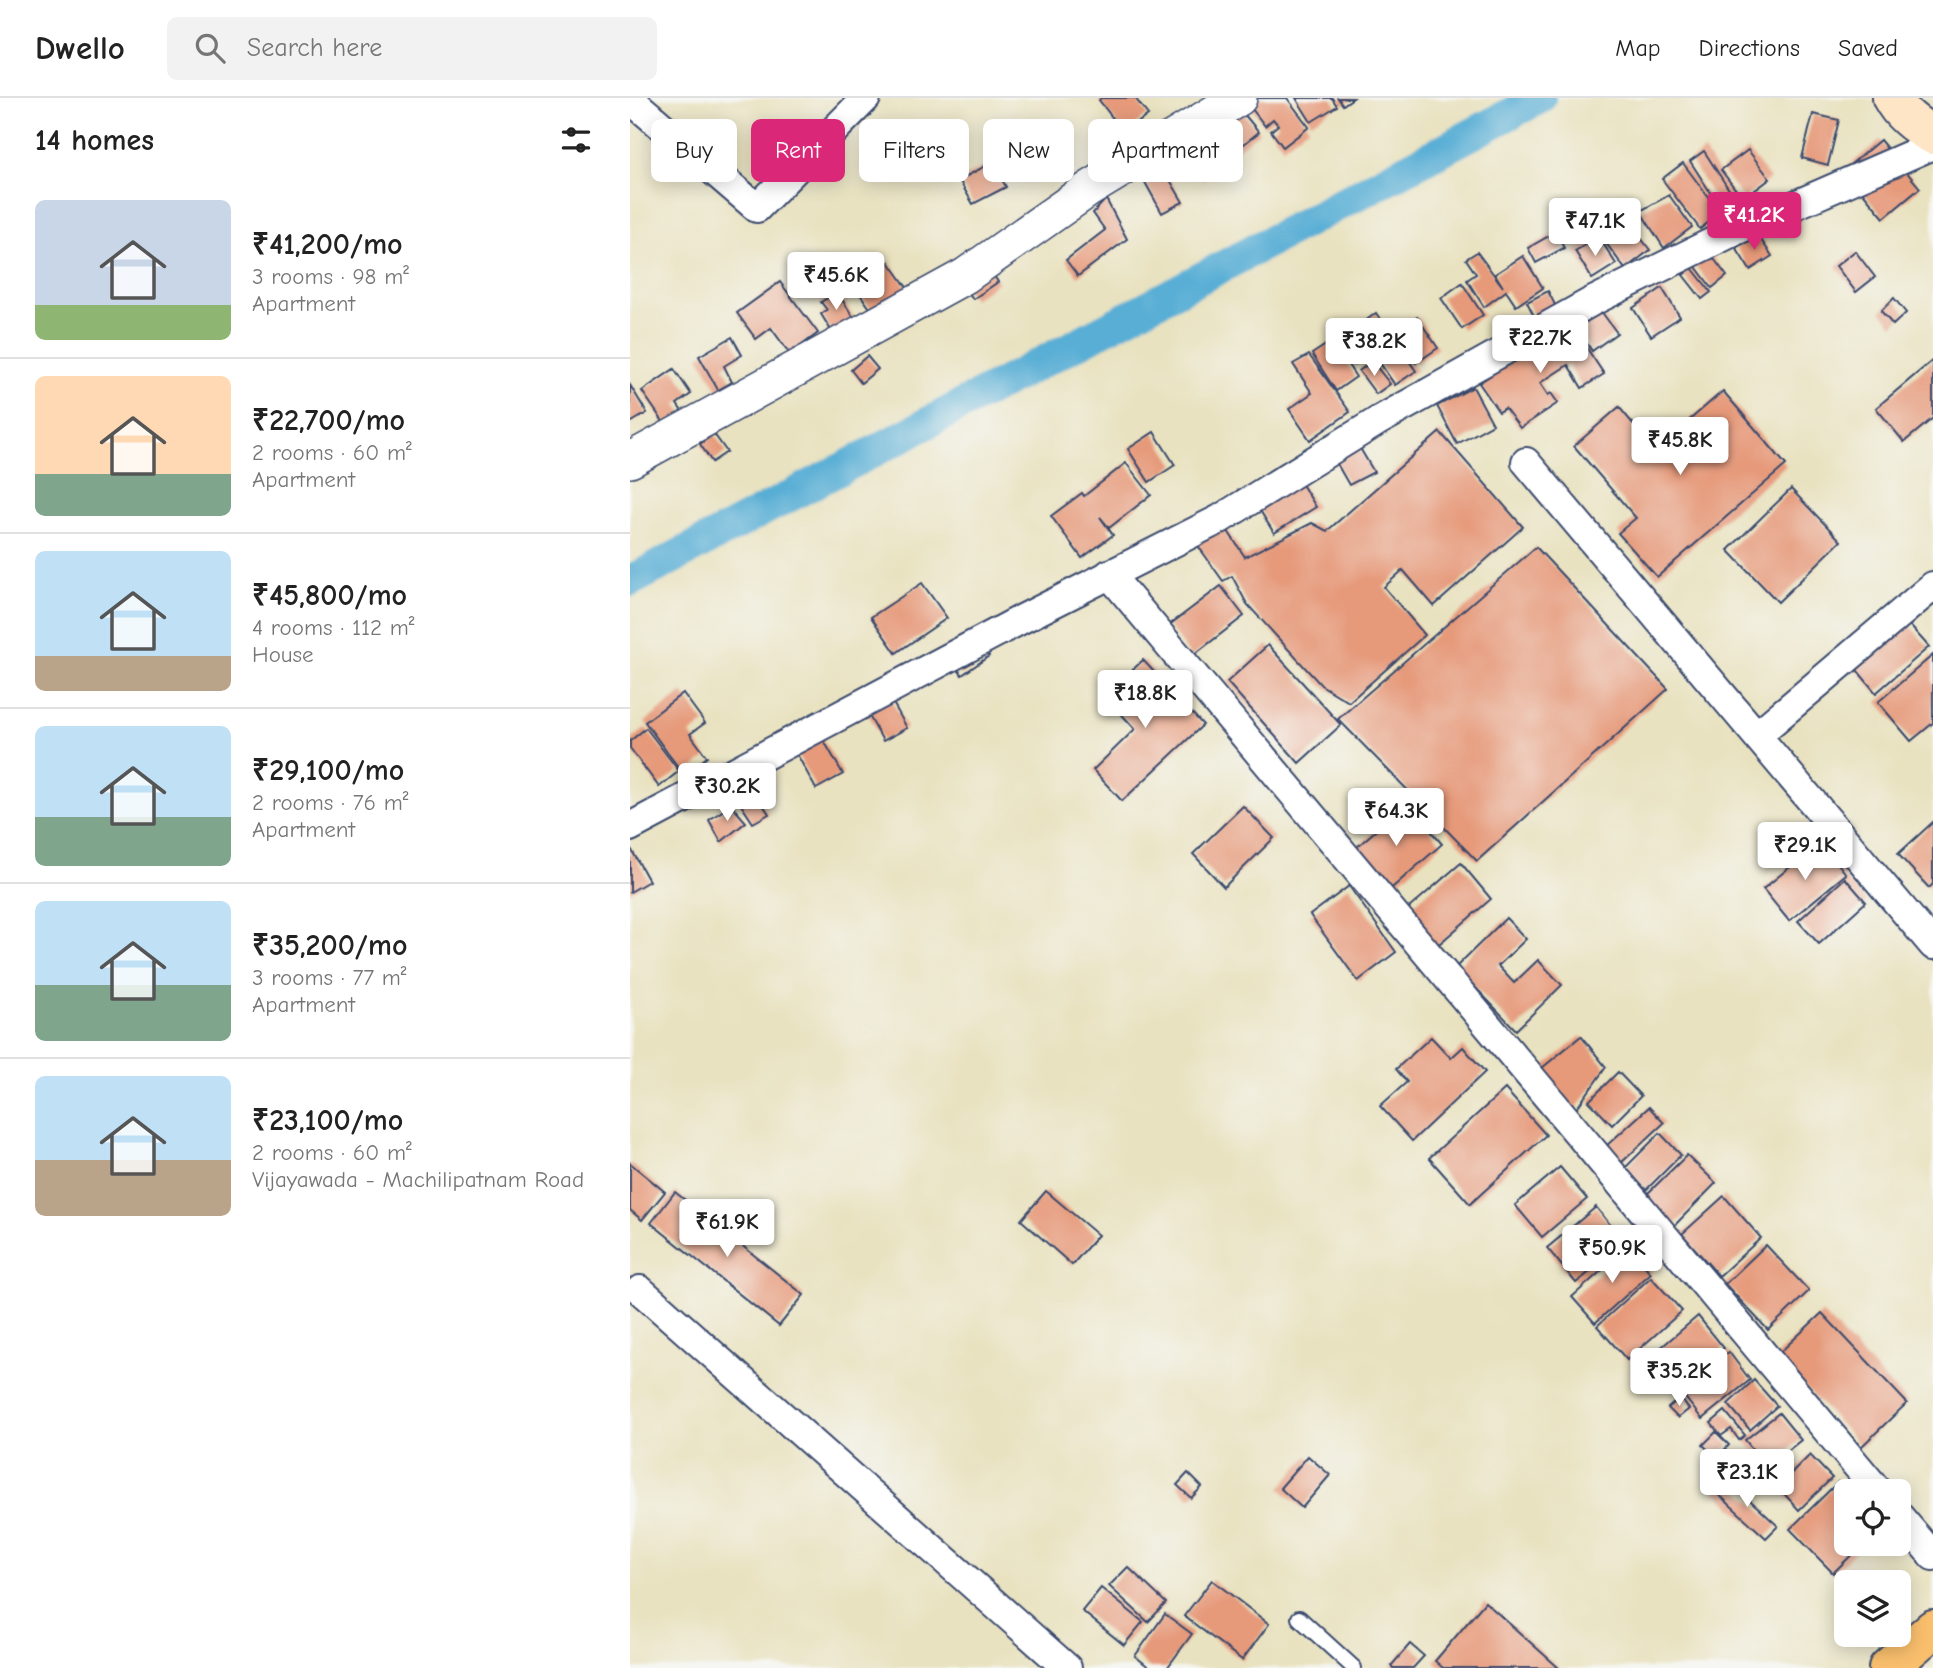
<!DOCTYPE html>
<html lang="en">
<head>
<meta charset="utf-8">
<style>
  :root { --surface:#fff; --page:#f2f2f2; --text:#222; --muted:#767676; --line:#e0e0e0; --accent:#db2777 }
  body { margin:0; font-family:"Comic Neue",sans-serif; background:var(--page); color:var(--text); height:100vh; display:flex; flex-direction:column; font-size:26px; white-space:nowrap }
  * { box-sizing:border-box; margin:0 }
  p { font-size:23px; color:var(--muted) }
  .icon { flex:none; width:38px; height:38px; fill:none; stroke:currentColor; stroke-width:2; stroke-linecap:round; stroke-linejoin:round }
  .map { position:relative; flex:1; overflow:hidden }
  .drawer { display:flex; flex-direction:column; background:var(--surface); width:630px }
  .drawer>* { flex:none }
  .banner { position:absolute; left:21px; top:21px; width:665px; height:63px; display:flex; gap:14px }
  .controls { position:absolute; left:1204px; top:1381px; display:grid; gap:14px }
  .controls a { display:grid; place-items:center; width:77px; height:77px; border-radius:10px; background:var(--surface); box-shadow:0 4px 18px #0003; font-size:35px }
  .price { position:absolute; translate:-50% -60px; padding:0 16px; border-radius:7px; background:#fff; color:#222; font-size:23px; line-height:46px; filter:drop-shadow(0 2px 4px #0008) }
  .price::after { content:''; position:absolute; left:50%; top:42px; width:21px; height:16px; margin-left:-10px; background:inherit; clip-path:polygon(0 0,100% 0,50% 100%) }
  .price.selected { background:var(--accent); color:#fff }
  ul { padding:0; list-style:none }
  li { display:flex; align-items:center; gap:21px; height:175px; padding:0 35px }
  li+li { border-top:2px solid var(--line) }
  li span { display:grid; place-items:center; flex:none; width:196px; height:140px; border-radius:10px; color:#555 }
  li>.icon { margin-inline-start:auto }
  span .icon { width:84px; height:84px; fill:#fffc; stroke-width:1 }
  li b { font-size:30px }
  h2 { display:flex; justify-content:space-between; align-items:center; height:84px; padding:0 35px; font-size:30px }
  .tag { padding:0 24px; border-radius:10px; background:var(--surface); box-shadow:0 4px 18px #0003; font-size:24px; line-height:63px }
  .tag.selected { background:var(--accent); color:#fff }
  header { display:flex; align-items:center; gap:42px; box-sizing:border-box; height:98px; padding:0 35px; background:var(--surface); border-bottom:2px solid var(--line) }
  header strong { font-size:33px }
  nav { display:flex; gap:38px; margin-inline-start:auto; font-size:24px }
  .search { width:490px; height:63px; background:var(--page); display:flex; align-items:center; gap:18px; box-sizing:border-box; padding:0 24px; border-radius:10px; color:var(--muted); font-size:26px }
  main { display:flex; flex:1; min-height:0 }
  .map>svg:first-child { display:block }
</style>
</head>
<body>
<header>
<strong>Dwello</strong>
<div class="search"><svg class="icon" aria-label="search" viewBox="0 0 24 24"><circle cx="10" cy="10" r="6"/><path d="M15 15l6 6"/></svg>Search here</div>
<nav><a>Map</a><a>Directions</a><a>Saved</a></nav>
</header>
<main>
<section class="drawer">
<h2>14 homes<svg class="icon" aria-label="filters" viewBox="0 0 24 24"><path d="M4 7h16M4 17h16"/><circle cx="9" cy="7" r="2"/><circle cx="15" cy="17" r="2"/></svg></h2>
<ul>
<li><span style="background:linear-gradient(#c9d6e8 75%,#8fb573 0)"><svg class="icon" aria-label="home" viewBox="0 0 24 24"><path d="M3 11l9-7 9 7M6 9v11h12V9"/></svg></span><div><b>₹41,200/mo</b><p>3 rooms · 98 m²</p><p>Apartment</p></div></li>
<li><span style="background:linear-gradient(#ffd9b3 70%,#7fa58c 0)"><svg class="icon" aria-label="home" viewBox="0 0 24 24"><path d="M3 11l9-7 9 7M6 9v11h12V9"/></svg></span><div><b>₹22,700/mo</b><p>2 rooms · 60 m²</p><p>Apartment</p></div></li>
<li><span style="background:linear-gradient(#bfe0f5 75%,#b9a48a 0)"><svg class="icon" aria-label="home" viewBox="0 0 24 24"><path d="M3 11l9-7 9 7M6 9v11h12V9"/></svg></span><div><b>₹45,800/mo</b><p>4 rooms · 112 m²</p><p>House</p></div></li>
<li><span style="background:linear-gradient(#bfe0f5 65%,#7fa58c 0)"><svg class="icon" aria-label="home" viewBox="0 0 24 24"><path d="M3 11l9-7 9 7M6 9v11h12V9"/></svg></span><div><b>₹29,100/mo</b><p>2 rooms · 76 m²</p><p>Apartment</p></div></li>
<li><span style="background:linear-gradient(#bfe0f5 60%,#7fa58c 0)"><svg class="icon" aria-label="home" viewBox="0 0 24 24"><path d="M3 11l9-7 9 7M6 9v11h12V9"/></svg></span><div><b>₹35,200/mo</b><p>3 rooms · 77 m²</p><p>Apartment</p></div></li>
<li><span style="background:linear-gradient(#bfe0f5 60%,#b9a48a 0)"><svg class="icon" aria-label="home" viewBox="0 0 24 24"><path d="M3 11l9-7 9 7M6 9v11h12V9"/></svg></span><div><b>₹23,100/mo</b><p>2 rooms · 60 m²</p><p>Vijayawada - Machilipatnam Road</p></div></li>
</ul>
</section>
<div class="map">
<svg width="1303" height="1570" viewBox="0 0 1303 1570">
  <rect width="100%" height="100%" fill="#f6f6f2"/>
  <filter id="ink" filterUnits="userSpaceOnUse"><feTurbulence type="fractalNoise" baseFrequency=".0143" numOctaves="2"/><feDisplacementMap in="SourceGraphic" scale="14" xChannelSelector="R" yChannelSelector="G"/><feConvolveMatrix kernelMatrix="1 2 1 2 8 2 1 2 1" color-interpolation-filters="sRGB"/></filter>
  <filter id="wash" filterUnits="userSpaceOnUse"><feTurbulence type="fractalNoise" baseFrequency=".00686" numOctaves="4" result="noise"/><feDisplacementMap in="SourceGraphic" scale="28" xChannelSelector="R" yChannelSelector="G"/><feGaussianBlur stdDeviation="1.57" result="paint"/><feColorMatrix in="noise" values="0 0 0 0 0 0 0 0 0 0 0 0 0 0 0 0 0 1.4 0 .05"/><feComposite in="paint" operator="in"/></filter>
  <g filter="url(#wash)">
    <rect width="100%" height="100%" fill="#e9e2c0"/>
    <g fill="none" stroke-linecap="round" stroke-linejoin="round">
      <polyline stroke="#58aed5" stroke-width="32" points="0,483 910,0"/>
    </g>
    <g id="blocks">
      <g fill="#e69a7a">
        <polygon points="471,0 505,0 518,17 494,35 469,2"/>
        <polygon points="628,0 657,0 679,29 653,49 641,33 648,27 643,21 635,28 619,7"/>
        <polygon points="666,0 702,0 707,8 681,24"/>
        <polygon points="708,0 723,0 713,7"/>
        <polygon points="609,10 629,34 605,53 586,29"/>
        <polygon points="1183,16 1209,22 1198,67 1172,60"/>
        <polygon points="408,25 429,51 405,69 385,43"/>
        <polygon points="581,31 601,62 572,82 568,76 576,70 559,46"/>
        <polygon points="1250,42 1290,90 1254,120 1214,72"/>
        <polygon points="1118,52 1140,81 1113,101 1091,72"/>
        <polygon points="1074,53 1107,104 1093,114 1060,63"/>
        <polygon points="363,64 376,89 343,106 329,82"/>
        <polygon points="530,65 553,104 532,115 511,77"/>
        <polygon points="1053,65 1090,115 1070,131 1032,81"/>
        <polygon points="1039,97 1062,129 1034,150 1010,113"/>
        <polygon points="476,101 497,141 448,178 436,162 475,132 463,115"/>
        <polygon points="1001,127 1020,152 995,171 976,145"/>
        <polygon points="926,134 934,150 906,165 898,150"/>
        <polygon points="1127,136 1142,158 1120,172 1106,150"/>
        <polygon points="969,139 986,166 962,181 945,153"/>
        <polygon points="1078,153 1097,178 1082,190 1063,165"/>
        <polygon points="1225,153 1245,179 1226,194 1206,168"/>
        <polygon points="847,154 873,189 865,176 893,158 913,190 886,208 876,193 854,209 837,182 846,176 836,161"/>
        <polygon points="259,164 278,191 244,216 225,189"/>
        <polygon points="1062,170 1081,194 1072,201 1053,177"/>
        <polygon points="360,172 368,184 343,201 335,189"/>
        <polygon points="150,184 188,235 160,256 141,230 126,241 107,215"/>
        <polygon points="832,185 853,217 832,231 811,200"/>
        <polygon points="1032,190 1050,219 1021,238 1003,210"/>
        <polygon points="918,193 926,209 905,220 897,204"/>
        <polygon points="207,194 224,220 202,234 191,216 197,212 191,204"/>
        <polygon points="1264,200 1276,215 1263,227 1251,213"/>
        <polygon points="971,213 987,235 962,253 947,231"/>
        <polygon points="746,215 786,273 765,287 726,230"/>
        <polygon points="787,219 808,250 786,265 765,233"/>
        <polygon points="940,225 974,276 952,290 938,267 910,285 918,297 921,295 928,305 890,330 875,310 869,314 849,285"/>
        <polygon points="722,233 739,257 724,267 708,242"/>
        <polygon points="102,239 112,257 94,268 102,284 88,292 69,258"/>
        <polygon points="702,243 726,279 706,293 682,256"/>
        <polygon points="679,257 720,314 680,342 659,311 682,295 663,266"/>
        <polygon points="237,258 248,271 231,285 221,272"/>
        <polygon points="1303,262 1303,320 1274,344 1246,310"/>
        <polygon points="742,263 760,286 746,296 729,273"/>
        <polygon points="44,271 61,296 47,306 53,315 36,328 12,293"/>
        <polygon points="0,287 17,315 0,325"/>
        <polygon points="843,289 863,326 827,346 807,308"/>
        <polygon points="1093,293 1156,367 1027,479 988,435 1006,420 944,348 989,309 1025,352"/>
        <polygon points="524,334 545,367 519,384 498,351"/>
        <polygon points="810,334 893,429 804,508 773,472 754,489 795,537 719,604 691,587 617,506 602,478 593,483 559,435 590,421 615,459 682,425 697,433"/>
        <polygon points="84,336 97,354 82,364 70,346"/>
        <polygon points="727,345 744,374 719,387 703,359"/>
        <polygon points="496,365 521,397 479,430 470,419 483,437 452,460 421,418 452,395 454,398"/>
        <polygon points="668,380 686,409 644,435 626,406"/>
        <polygon points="1161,391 1211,443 1148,504 1098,452"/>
        <polygon points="906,449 1038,591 847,763 708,621"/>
        <polygon points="292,485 317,520 266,555 241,519"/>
        <polygon points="591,488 614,518 561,559 538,528"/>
        <polygon points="1274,521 1299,549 1246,595 1222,566"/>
        <polygon points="349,544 359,558 332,577 322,563"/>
        <polygon points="638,547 711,627 669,665 597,584"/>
        <polygon points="1303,557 1303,625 1281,643 1248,604"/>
        <polygon points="513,562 573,627 492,703 463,672 505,631 475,598"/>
        <polygon points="53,595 75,625 60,636 77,659 54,677 15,624"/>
        <polygon points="258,596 277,630 253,643 234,609"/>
        <polygon points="16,630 49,673 29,689 0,650 0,643"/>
        <polygon points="189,634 213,676 186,691 163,649"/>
        <polygon points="112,675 139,716 123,725 96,684"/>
        <polygon points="777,705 812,746 755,796 720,755"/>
        <polygon points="101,707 116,724 91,744 79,722"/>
        <polygon points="613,708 644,740 594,789 563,756"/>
        <polygon points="1303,724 1303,786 1299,790 1268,756"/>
        <polygon points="1191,744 1216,776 1159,823 1133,791"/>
        <polygon points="0,749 19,783 0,794"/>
        <polygon points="831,765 861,801 802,852 772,816"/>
        <polygon points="1215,780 1236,804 1189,846 1168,823"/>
        <polygon points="719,788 766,854 728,883 680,817"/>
        <polygon points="876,820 896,841 868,868 884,885 908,862 932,887 886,932 826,869"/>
        <polygon points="951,938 976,969 941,1018 906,975"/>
        <polygon points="801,939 821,960 833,949 855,974 782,1043 750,1008 777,984 766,971"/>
        <polygon points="988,974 1011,998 982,1027 959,1003"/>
        <polygon points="875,991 916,1037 840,1106 799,1060"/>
        <polygon points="1019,1009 1034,1025 991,1065 975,1049"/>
        <polygon points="1030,1035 1051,1057 1016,1092 995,1070"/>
        <polygon points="1057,1057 1086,1085 1041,1131 1011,1102"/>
        <polygon points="0,1065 35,1094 12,1122 0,1112"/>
        <polygon points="930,1069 957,1101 912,1139 885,1107"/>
        <polygon points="416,1093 468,1137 442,1167 391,1122"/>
        <polygon points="45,1094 174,1197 149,1228 21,1125"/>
        <polygon points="1094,1098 1131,1140 1089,1178 1052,1136"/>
        <polygon points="966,1109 995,1145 946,1185 917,1150"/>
        <polygon points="1136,1147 1179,1193 1138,1232 1095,1186"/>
        <polygon points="998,1149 1021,1175 965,1225 942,1199"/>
        <polygon points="1021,1179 1052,1213 997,1262 967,1228"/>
        <polygon points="1192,1215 1277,1305 1231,1349 1146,1258"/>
        <polygon points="1068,1218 1094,1250 1048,1288 1022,1257"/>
        <polygon points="1099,1254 1120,1282 1072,1321 1050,1293"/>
        <polygon points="1124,1282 1147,1308 1120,1332 1098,1306"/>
        <polygon points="1050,1300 1059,1311 1048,1320 1038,1310"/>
        <polygon points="1095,1313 1115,1337 1109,1342 1101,1331 1091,1338 1081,1325"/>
        <polygon points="1149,1315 1171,1342 1137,1369 1115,1342"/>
        <polygon points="1086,1334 1099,1347 1087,1360 1073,1347"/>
        <polygon points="1180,1357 1202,1380 1169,1412 1148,1389"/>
        <polygon points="678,1358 700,1377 672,1410 650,1390"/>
        <polygon points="558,1375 572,1389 561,1400 547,1387"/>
        <polygon points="1097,1381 1148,1428 1136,1440 1086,1394"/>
        <polygon points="1208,1384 1216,1392 1216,1446 1233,1446 1203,1475 1160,1431"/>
        <polygon points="498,1469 536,1505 518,1524 479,1488"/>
        <polygon points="582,1482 639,1526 612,1562 554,1518"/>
        <polygon points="471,1490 513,1524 494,1547 452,1513"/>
        <polygon points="855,1504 929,1570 813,1570 805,1563"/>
        <polygon points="535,1516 562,1536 537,1570 520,1570 505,1558"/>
        <polygon points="780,1546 794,1558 783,1570 763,1570 761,1568"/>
      </g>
    </g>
  </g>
  <g filter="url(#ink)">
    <use href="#blocks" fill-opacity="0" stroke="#3a4a6d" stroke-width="2"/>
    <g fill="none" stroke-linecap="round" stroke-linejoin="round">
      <g stroke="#3a4a6d" stroke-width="18">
        <polyline id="service" points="669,1520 724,1570"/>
      </g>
      <g stroke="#3a4a6d" stroke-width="32">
        <g id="minor">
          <polyline points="0,1 127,110 236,0"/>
          <polyline points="896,364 1303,847"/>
          <polyline points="479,476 1248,1393"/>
          <polyline points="1127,637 1303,488"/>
          <polyline points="0,729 392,521 590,421 748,323 961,204 1103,134 1303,47"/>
          <polyline points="10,1192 437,1570"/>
          <polyline points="1269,1418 1303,1458"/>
        </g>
      </g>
      <g stroke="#3a4a6d" stroke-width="38">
        <polyline id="tertiary" points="0,362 335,178 459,91 609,0"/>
      </g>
      <g stroke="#3a4a6d" stroke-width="42">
        <path id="secondary" d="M1262,0C1271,17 1286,28 1303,37"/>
      </g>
      <g stroke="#3a4a6d" stroke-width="42">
        <polyline id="trunk" points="1258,1570 1303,1531"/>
      </g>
      <use href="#service" stroke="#fff" stroke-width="14"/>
      <use href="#minor" stroke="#fff" stroke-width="28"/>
      <use href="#tertiary" stroke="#fff" stroke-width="35"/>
      <use href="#secondary" stroke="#fde5c5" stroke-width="38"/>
      <use href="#trunk" stroke="#f9bf6d" stroke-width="38"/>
    </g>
  </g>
</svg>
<div class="controls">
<a><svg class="icon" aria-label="locate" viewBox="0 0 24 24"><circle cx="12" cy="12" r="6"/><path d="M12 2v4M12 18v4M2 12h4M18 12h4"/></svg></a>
<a><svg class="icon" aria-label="layers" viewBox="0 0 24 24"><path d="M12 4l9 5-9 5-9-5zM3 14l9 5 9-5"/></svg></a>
</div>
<b class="price selected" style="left:1124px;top:154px">₹41.2K</b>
<b class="price" style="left:965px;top:160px">₹47.1K</b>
<b class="price" style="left:206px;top:214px">₹45.6K</b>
<b class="price" style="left:910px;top:277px">₹22.7K</b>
<b class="price" style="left:744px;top:280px">₹38.2K</b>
<b class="price" style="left:1050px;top:379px">₹45.8K</b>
<b class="price" style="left:515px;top:632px">₹18.8K</b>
<b class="price" style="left:97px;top:725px">₹30.2K</b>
<b class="price" style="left:766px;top:750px">₹64.3K</b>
<b class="price" style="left:1175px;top:784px">₹29.1K</b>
<b class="price" style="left:97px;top:1161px">₹61.9K</b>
<b class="price" style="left:982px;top:1187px">₹50.9K</b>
<b class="price" style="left:1049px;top:1310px">₹35.2K</b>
<b class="price" style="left:1117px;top:1411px">₹23.1K</b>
<div class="banner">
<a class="tag">Buy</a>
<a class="tag selected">Rent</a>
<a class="tag">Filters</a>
<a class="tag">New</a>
<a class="tag">Apartment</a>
</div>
</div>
</main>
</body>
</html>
